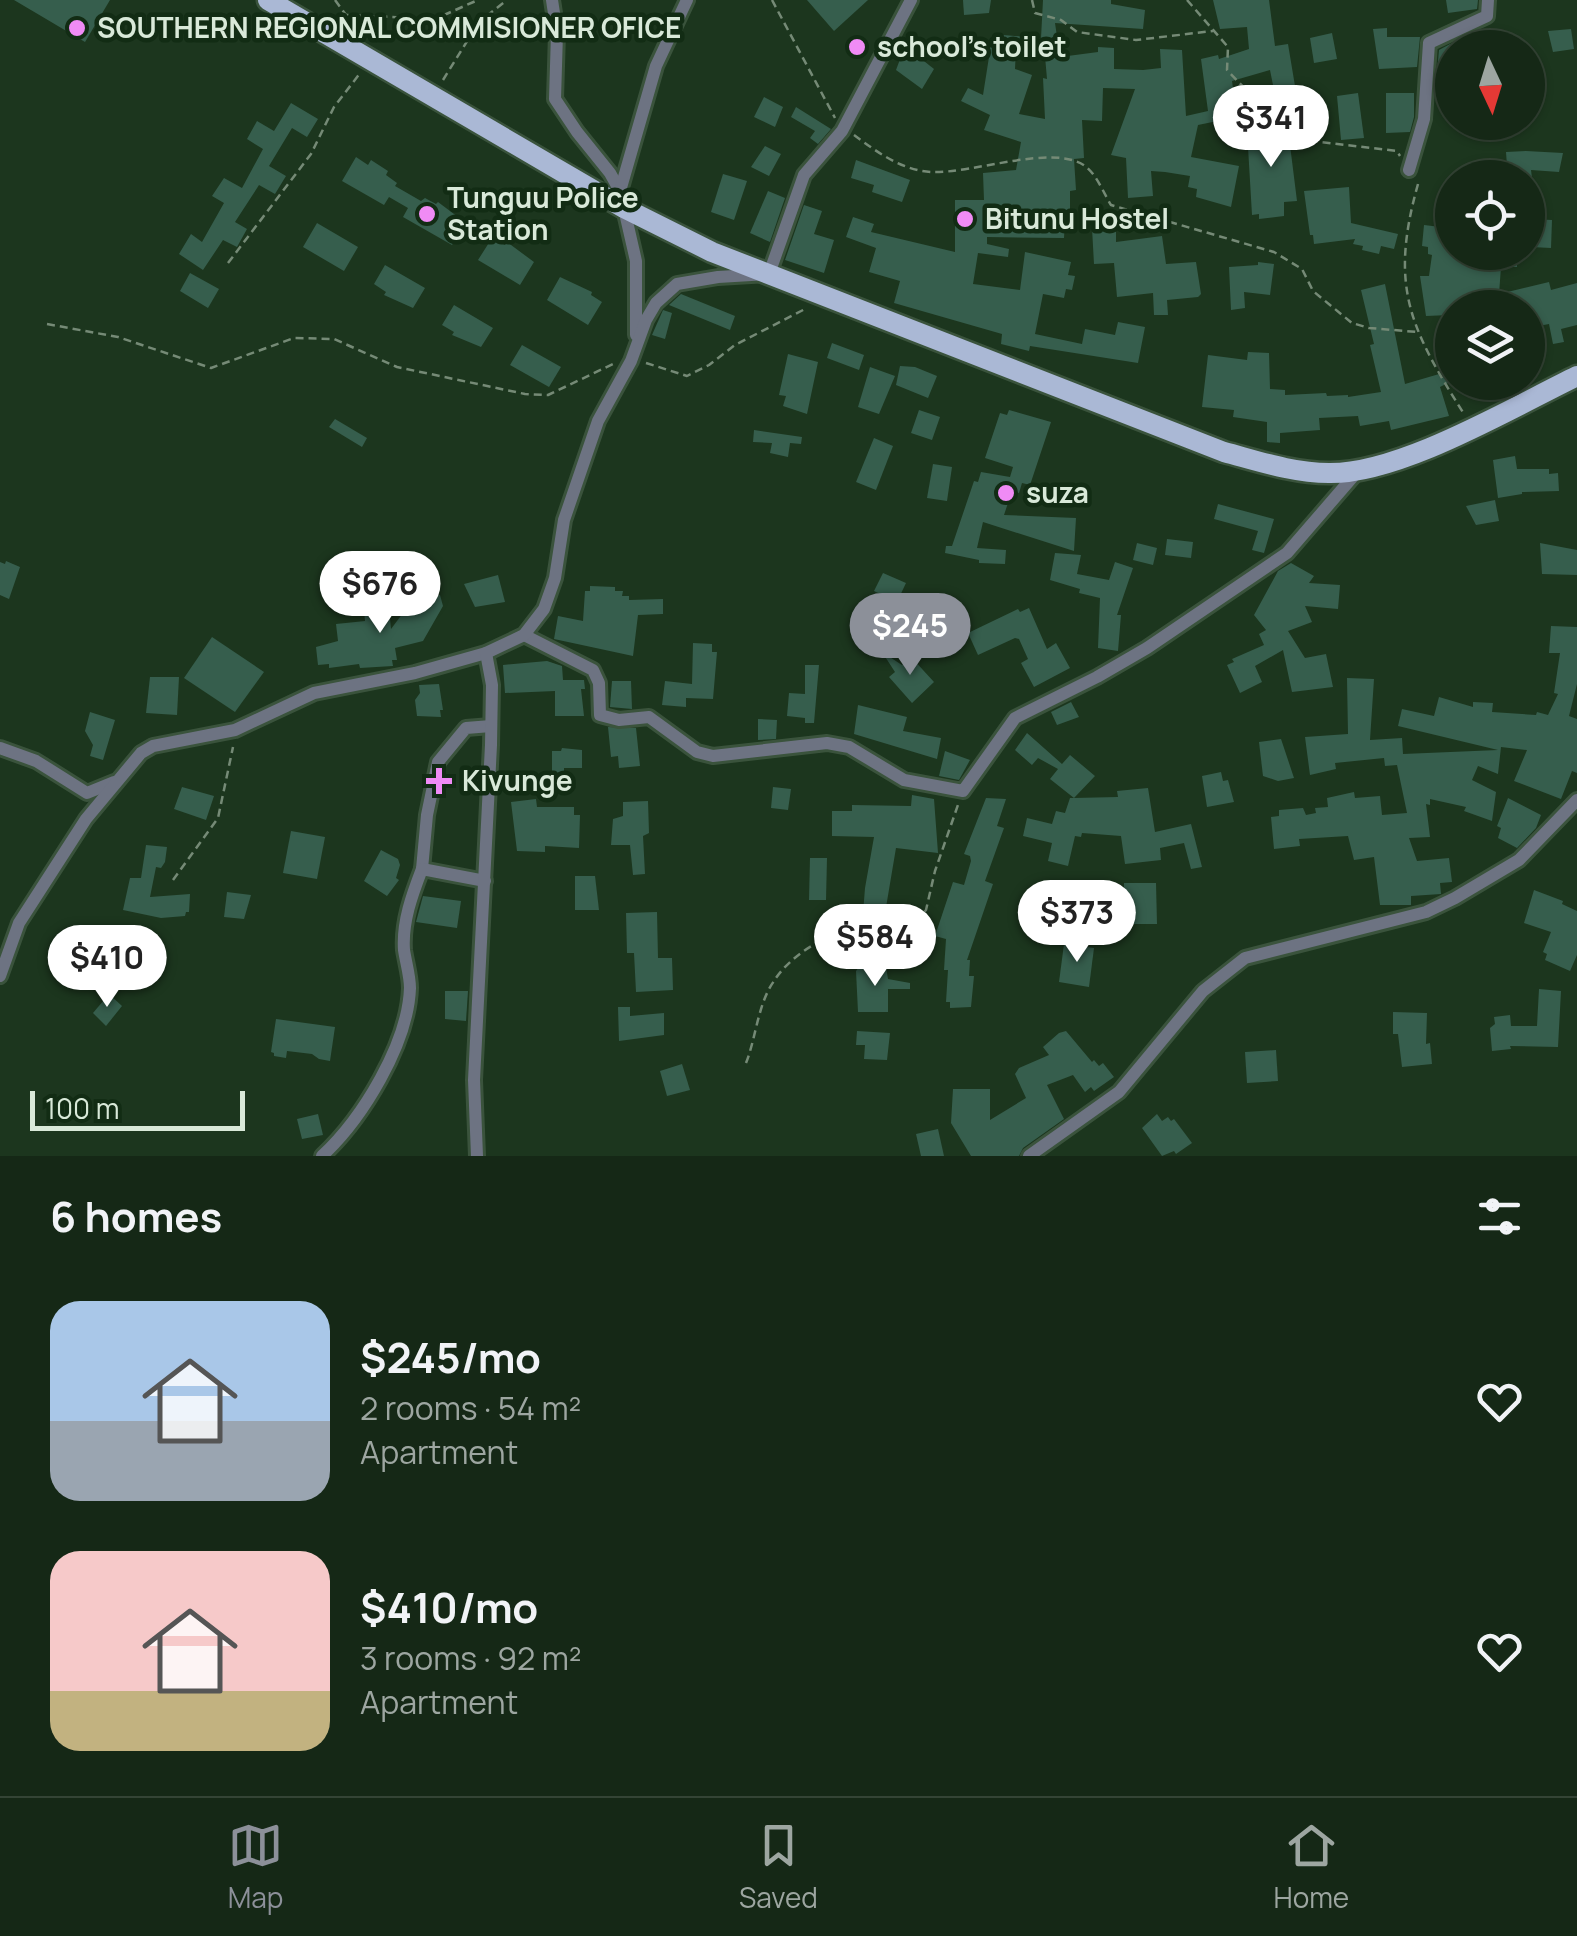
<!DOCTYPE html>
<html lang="en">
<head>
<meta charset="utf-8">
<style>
  :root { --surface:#152816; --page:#1e301f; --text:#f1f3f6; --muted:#9da6a1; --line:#344435; --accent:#8c9099 }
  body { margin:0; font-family:Manrope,sans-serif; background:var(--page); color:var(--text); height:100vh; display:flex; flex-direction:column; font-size:38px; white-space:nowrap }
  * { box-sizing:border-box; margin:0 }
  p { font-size:32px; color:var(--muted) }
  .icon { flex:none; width:55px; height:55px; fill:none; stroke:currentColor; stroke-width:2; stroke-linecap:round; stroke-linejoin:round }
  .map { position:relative; height:1156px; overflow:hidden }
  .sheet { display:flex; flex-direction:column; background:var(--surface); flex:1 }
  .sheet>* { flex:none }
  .needle { width:65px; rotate:176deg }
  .buttons { position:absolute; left:1435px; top:30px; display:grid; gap:20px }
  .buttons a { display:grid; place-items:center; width:110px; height:110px; border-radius:50%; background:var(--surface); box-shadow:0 2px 8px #0004,0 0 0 2px var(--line); font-size:50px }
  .scale { position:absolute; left:30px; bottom:25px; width:215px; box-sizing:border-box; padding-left:10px; border:5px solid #d9e9d9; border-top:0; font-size:28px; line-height:35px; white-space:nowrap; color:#d9e9d9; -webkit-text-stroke:8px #122c14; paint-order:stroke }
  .price { position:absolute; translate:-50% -85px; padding:0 22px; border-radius:35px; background:#fff; color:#222; font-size:32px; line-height:65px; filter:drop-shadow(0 2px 5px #0008) }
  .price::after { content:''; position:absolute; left:50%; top:60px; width:30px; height:22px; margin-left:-15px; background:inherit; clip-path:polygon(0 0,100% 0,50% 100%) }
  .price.active { background:var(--accent); color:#fff }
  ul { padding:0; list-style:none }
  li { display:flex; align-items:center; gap:30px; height:250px; padding:0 50px }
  li span { display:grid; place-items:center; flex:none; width:280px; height:200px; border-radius:30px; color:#555 }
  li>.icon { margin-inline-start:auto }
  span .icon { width:120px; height:120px; fill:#fffc; stroke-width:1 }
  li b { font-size:42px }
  h2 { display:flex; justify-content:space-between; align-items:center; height:120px; padding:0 50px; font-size:42px }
  .tabs { display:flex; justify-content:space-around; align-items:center; height:140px; border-top:2px solid var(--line); background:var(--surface); font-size:28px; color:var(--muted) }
  .tabs a { display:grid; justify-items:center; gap:5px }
  .tabs .active { color:var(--accent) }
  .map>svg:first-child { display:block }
</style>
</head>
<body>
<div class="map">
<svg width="1577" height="1156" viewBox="0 0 1577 1156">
  <rect width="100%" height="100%" fill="#1c361e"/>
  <g fill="#365e4d" fill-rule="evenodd">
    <polygon points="14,0 110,0 85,42"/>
    <polygon points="807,0 868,0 834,31"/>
    <polygon points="963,0 991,0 989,13 964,15"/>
    <path d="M1043,0H1111V4L1145,10L1143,29L1055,23L1060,57L1098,52V47L1114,48V69L1143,70L1161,68L1160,49L1182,50L1186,116L1208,111L1201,59L1218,55L1219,59L1249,49L1247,27L1220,29L1213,0H1269L1275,46L1288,44L1295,86L1274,90L1270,70L1232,81L1237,117L1198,125L1191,157L1239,166L1231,207L1196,197L1197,189L1188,187L1190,176L1165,172L1151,171L1153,196L1128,198L1126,158L1111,155L1135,89L1103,88L1102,121L1082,120L1084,158L1074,159L1076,190L1070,191V222L1065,221L1064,238L987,237V244L1009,249L1008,257L978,253L973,284L1020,290L1025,252L1071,262L1068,275L1075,276L1072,290L1066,289L1064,298L1043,294L1035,334L1082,344L1085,329L1115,335L1118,322L1145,327L1138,363L1030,346L1029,351L1001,344L1002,334L894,303L900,281L869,272L876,248L846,237L853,217L874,224L871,232L955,252V200H984L983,173L1016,170L1021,142L984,130L990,115L961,101L968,88L983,95L989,57L981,56L982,44L997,45L998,37L1003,35L1041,38ZM1044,45L1047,79L1043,78L1045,119L1019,114L1032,75L1015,69L1016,48Z"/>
    <polygon points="1446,0 1478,0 1477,9 1448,13"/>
    <polygon points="1387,28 1387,37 1420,37 1417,67 1379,69 1373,29"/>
    <polygon points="1571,29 1574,49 1553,52 1548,31"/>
    <polygon points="1332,33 1337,59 1314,63 1310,38"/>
    <polygon points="1452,43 1452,82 1436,82 1439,50"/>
    <polygon points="905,46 934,69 922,89 896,70"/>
    <polygon points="1358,93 1364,138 1341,140 1337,96"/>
    <polygon points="1386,93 1414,93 1414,117 1410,132 1386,133"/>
    <polygon points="764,97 783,107 775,127 754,117"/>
    <polygon points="1316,100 1320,121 1294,128 1291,103"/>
    <polygon points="291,103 318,119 307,137 292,128 269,166 286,176 275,194 259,185 235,222 247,229 237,247 223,240 203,270 179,254 191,234 202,242 224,203 212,196 224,178 242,188 263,149 247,139 257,121 274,131"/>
    <polygon points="796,107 831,129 818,144 810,138 815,131 791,117"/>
    <polygon points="1287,121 1297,201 1284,202 1284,216 1259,219 1259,214 1252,215 1247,130 1263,128 1262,123"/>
    <polygon points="765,146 781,154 769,176 751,167"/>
    <polygon points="1526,151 1563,153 1559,172 1531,170 1532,178 1502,178 1501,165 1507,166 1506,152"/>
    <polygon points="356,157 368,165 371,160 388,171 386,175 397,183 395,186 421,201 425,198 436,204 438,202 466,223 452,245 403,217 408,208 389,197 384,205 342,181"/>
    <polygon points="856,160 910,180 902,202 872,192 874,185 851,178"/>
    <polygon points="723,174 747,181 734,220 711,212"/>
    <polygon points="1349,187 1351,223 1398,234 1394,249 1381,246 1379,254 1362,250 1363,246 1353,244 1355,239 1314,244 1313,235 1310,235 1304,191"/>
    <polygon points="768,191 785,198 770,242 750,233"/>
    <polygon points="804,205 822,211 814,234 834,240 824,273 785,260"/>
    <polygon points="1532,219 1552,220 1551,248 1531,247"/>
    <polygon points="317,223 358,247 344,271 303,247"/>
    <polygon points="1424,225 1449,228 1447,252 1517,252 1517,267 1501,267 1499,294 1549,282 1551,290 1577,283 1577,325 1561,329 1564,342 1553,344 1549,324 1528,328 1528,308 1501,308 1498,295 1487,308 1450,308 1450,315 1426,316 1420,276 1429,276 1432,255 1428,254 1428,247 1422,246"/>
    <polygon points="1116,227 1116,242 1162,236 1166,264 1196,262 1201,294 1198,297 1167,300 1168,315 1154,315 1153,293 1117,297 1114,263 1094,264 1092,228"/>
    <polygon points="492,238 505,245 507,242 534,262 520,285 478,260"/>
    <polygon points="1258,262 1274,264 1270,295 1244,292 1245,308 1231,310 1229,267 1258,265"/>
    <polygon points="385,265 425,288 413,308 384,295 386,292 374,284"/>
    <polygon points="190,273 219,289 208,308 180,291"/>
    <polygon points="560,277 592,292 591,295 602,302 588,325 547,300"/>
    <polygon points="1385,284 1405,384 1446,372 1439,357 1452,350 1452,386 1450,382 1440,387 1449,416 1391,430 1389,421 1360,426 1358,416 1319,418 1320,430 1280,433 1280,443 1267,442 1267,422 1233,417 1234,410 1202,407 1208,355 1247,360 1248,352 1269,353 1270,389 1285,390 1285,395 1326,393 1327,396 1348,395 1348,397 1381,392 1370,345 1374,344 1361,290"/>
    <polygon points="681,294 735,316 730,330 669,305"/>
    <polygon points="454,305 493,328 481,347 452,335 454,332 442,325"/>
    <polygon points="663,310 672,313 665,339 652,335"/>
    <polygon points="832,343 864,355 859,370 827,358"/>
    <polygon points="522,345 561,367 549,387 510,365"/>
    <polygon points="788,354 818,362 807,414 783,406 786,396 779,395"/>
    <polygon points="900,366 915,367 937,376 928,398 896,385"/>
    <polygon points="870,367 895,376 879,414 858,407"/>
    <polygon points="919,410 940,417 932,440 911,433"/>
    <polygon points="1009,410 1051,422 1030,485 1022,483 1019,493 1012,491 1004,515 1076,518 1074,551 983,522 977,548 1006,550 1005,564 979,563 979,560 945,553 946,546 952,546 974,481 978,482 981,472 1010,477 1013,467 985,458 1000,413 1007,415"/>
    <polygon points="335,419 367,438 362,447 329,427"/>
    <polygon points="754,430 802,437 801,444 790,443 788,457 770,453 772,443 753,442"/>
    <polygon points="874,438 893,446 876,490 856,482"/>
    <polygon points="1515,456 1517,469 1549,469 1549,474 1558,473 1559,491 1522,492 1522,494 1498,498 1493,460"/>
    <polygon points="933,464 952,467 947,501 927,498"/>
    <polygon points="1495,500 1499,521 1476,525 1466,506"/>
    <polygon points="1218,504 1274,519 1264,553 1252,550 1258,531 1214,519"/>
    <polygon points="1167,539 1193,542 1191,558 1165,555"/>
    <polygon points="1137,543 1157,548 1153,565 1133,560"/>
    <polygon points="1540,543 1577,550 1577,575 1542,574"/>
    <polygon points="1055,553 1081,555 1077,574 1109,580 1115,562 1133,568 1117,615 1121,615 1118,651 1098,648 1100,598 1079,593 1080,589 1050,580"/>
    <polygon points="6,561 20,567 9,599 0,595 0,562 5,564"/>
    <polygon points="1291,563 1314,576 1309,583 1340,585 1338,609 1305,606 1312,622 1288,631 1305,658 1326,654 1333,687 1292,692 1283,650 1255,666 1262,682 1240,693 1227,665 1234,662 1232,659 1264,645 1259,634 1266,630 1254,615 1278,571"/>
    <polygon points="883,573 906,583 897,602 874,591"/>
    <polygon points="498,575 505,602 475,607 464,584"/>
    <polygon points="590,586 615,587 615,591 623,591 622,596 629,596 629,600 663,599 663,614 638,615 633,656 554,639 558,616 583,621 585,591 590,591"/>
    <polygon points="440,595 443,606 423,641 395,648 397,660 392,660 393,666 360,668 359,664 329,668 329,664 318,665 316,647 338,641 336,624 365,621 364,610 389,607 391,629 412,601"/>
    <polygon points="1029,608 1047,649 1056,643 1070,668 1034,687 1021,663 1028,659 1019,639 1015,638 978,655 968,633 1018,609 1020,612"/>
    <polygon points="1551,626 1577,627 1577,684 1569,716 1577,719 1577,773 1572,771 1561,799 1514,781 1527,750 1501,747 1498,774 1478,766 1472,780 1496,792 1492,821 1464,811 1466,807 1430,799 1430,805 1426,804 1430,837 1409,838 1417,861 1449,858 1452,882 1440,883 1441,894 1411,896 1411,905 1380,905 1374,857 1354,860 1348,836 1299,839 1300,846 1274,849 1271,817 1279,816 1279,810 1303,808 1306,815 1316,813 1315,808 1328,807 1327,798 1354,792 1355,798 1380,796 1382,815 1407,813 1397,765 1385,766 1384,758 1335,763 1336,769 1310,775 1305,737 1348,734 1347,678 1374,679 1370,740 1402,738 1403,754 1498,750 1398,726 1402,709 1434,716 1439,697 1473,707 1473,702 1493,703 1492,712 1536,715 1537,712 1548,715 1558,694 1554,693 1560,653 1549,653"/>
    <polygon points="212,637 264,672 235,712 184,678"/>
    <polygon points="693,643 712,644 712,652 717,652 713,699 686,698 686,707 662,705 665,681 692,684"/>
    <polygon points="882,652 902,665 912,658 934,682 912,703 889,677 895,672"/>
    <polygon points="547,661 562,666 563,680 584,680 585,689 581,689 584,716 555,716 555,691 505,693 503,665"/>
    <polygon points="805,665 819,665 814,723 805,723 805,718 787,716 789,693 805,694"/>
    <polygon points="150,677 179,677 177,715 146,713"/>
    <polygon points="612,681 631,681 632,709 610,707"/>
    <polygon points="439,684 443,710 440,710 441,717 417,716 415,700 420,693 419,685"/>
    <polygon points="1071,702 1079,717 1057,725 1051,712"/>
    <polygon points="858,705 907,717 903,731 941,738 937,759 854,734"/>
    <polygon points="90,712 115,720 103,760 90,756 93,745 85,731"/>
    <polygon points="758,719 777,720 776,739 758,740"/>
    <polygon points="608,727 636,728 640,766 619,768 618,756 611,757"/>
    <polygon points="1027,733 1062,764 1070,755 1095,776 1074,798 1118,797 1117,791 1148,788 1155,832 1191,824 1202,867 1191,869 1184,843 1160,848 1161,860 1125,864 1121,836 1082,833 1081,837 1075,836 1068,866 1048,861 1052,843 1023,836 1027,818 1052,824 1056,811 1065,813 1070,798 1074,798 1050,779 1058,769 1038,758 1032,765 1015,750"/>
    <polygon points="1281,739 1294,778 1278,781 1263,776 1259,742"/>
    <polygon points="562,748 582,750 582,768 564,768 564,781 552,781 552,751 561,751"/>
    <polygon points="945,751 970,760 959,780 939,776"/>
    <polygon points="1221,772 1223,781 1228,780 1234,802 1207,807 1202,776"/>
    <polygon points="182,787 214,796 206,820 174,809"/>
    <polygon points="773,787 791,789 788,810 771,808"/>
    <polygon points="912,795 934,799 938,853 896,848 882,931 866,930 866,926 862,926 865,888 874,837 832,836 832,811 852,811 852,805 911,806"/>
    <polygon points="986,798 1006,799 997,826 1004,828 985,881 993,884 967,960 970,960 969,976 974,976 971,1007 950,1008 950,1002 946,1002 948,970 944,970 946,939 935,936 953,882 964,885 971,861 970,856 964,854"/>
    <polygon points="1508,798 1541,815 1536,828 1517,848 1498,838 1501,828 1497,826"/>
    <polygon points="536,799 537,807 574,807 574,815 580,815 579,848 545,846 545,852 517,851 511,802"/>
    <polygon points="648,801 649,833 643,836 645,874 633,875 630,845 611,845 613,819 623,816 623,802"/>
    <polygon points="291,831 325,837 317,879 283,873"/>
    <polygon points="146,845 167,847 165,862 161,868 156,867 150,897 190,894 189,912 186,912 185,916 161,918 123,910 130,878 141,878"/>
    <polygon points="381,850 398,859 400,865 396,878 399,880 387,896 364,881"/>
    <polygon points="810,858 827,858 826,900 809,900"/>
    <polygon points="575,876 595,876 599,910 575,910"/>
    <polygon points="1124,883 1156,883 1157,924 1124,924"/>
    <polygon points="1534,890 1563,901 1562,904 1577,911 1577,955 1570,971 1545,960 1547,954 1543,952 1551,932 1524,923"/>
    <polygon points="227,892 251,895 244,919 224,917"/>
    <polygon points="423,896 461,901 457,928 416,922"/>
    <polygon points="657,912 658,958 672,958 673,990 636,992 634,953 627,953 626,913"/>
    <polygon points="1064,944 1094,948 1089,987 1059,982"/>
    <polygon points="859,967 886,967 888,979 910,983 910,989 888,989 888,1012 858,1012 856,971"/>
    <polygon points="1539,989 1561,991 1558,1047 1510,1046 1511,1049 1492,1051 1490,1028 1495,1024 1494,1017 1510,1015 1511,1026 1537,1026"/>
    <polygon points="445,991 468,991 466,1021 445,1019"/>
    <polygon points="109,994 122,1006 106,1026 93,1013"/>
    <polygon points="618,1007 630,1007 630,1016 664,1013 664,1035 619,1041"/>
    <polygon points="1393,1012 1427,1013 1426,1044 1430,1043 1432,1064 1402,1067 1398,1034 1393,1034"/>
    <polygon points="276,1019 335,1027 330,1061 319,1059 312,1054 287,1051 286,1058 274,1056 274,1053 271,1052"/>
    <polygon points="857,1031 890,1033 887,1060 864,1059 865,1045 856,1045"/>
    <polygon points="1066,1031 1092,1062 1094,1060 1099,1066 1103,1063 1114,1077 1094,1091 1091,1087 1085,1092 1073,1075 1047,1085 1064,1119 1023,1148 1019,1156 971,1156 951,1123 953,1089 990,1089 990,1120 1026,1098 1015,1074 1019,1068 1049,1055 1043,1047 1059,1033"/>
    <polygon points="1276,1050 1278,1081 1247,1083 1245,1052"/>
    <polygon points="682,1064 690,1090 667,1096 660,1071"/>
    <polygon points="318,1114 323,1135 302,1139 297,1119"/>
    <polygon points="1157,1114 1162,1121 1168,1117 1171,1121 1174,1119 1192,1143 1176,1154 1174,1151 1162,1156 1142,1128"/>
    <polygon points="938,1129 944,1156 921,1156 916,1134"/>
  </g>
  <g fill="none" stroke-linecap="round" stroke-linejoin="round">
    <g stroke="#3a533c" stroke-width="18">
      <g id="minor">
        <polyline points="552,0 557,33 555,99 577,132 610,173 620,191 636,261 636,335"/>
        <polyline points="1409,170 1424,119 1429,43 1487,16 1488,0"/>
        <polyline points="620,191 656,66 687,0"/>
        <polyline points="524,635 593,670 599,683 600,715 619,720 649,717 697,752 713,756 827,743 849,747 904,780 963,791 1015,718 1097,677 1147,648 1287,553 1357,472"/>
        <polyline points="0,748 36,761 87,793 114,782"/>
        <polyline points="422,869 427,815 438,762 466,728 491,726"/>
        <polyline points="0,976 19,923 86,819 141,753 153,746 235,730 314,693 415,673 486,653 524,635 544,609 555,578 564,520 598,421 631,361 646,320 656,303 677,284 718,277 769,274 804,175 842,131 911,0"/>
        <path d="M322,1156C362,1119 408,1044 410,988C410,976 406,963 404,950C402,922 412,895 422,869L485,881"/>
        <polyline points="477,1156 474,1080 491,745 492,685 486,653"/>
        <polyline points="1029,1156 1119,1092 1203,991 1245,958 1426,912 1455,898 1519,860 1577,800"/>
      </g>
    </g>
    <g stroke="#3a533c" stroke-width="25">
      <path id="primary" d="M268,0L624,208L712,252L1224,452C1258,461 1293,473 1329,473C1400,474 1511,408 1577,376"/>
    </g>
    <g stroke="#758a76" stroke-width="2.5" stroke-dasharray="8 5" stroke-linecap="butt">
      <polyline points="335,0 346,15 435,19 478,0"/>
      <polyline points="772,0 835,118"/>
      <polyline points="1032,0 1035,13 1061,20 1077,32 1136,40 1213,31"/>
      <polyline points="1187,0 1228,47 1227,70 1275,120 1311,141 1397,151 1400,156"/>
      <polyline points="443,80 479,22 507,0"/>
      <path d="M854,135C877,152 901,170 931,172C973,174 1053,143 1085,166C1097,175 1103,192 1111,205L1274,252L1302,269L1313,291L1352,323L1369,328L1417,332"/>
      <path d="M1418,184C1389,287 1410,328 1464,414"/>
      <polyline points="228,263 311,154 334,107 361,72"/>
      <polyline points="47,324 118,337 211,368 294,338 334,339 397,367 525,394 548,395 613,364"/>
      <polyline points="646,363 687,376 709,365 735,345 807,308"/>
      <polyline points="173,880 218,818 233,747"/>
      <path d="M746,1063C756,1038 758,1003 774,981C789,957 825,933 852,932L854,937L872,944L898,942L926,910L935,871L959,802"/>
    </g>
    <use href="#minor" stroke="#6d7382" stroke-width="12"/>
    <use href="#primary" stroke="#aab8d5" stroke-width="20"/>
  </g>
  <g fill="#f08bf5" stroke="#122c14" stroke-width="4">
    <circle cx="77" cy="28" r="10"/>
    <circle cx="857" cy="47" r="10"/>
    <circle cx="427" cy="214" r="10"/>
    <circle cx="965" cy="219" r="10"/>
    <circle cx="1006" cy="493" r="10"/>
    <path d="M434 766h10v10h10v10h-10v10h-10v-10h-10v-10h10z"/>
  </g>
  <g text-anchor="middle" stroke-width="9" stroke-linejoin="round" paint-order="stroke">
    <g font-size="28" font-weight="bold" fill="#d9e9d9" stroke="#122c14" text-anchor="start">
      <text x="97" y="38">SOUTHERN REGIONAL COMMISIONER OFICE</text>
      <text x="877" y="57">school's toilet</text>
      <text x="447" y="208">Tunguu Police<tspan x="447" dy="32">Station</tspan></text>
      <text x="985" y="229">Bitunu Hostel</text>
      <text x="1026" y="503">suza</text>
      <text x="462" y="791">Kivunge</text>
    </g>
  </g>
</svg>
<div class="buttons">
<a><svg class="needle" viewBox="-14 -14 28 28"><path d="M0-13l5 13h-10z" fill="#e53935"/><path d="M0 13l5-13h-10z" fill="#9da6a1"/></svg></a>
<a><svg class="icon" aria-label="locate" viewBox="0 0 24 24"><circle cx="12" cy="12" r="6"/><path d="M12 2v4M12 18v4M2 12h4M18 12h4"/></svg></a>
<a><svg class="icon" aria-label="layers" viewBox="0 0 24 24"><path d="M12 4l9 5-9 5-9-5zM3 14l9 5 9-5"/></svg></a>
</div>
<div class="scale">100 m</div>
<b class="price" style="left:1271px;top:170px">$341</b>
<b class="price" style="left:380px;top:636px">$676</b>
<b class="price active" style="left:910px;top:678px">$245</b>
<b class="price" style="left:1077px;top:965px">$373</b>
<b class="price" style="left:875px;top:989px">$584</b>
<b class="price" style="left:107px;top:1010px">$410</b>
</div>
<section class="sheet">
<h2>6 homes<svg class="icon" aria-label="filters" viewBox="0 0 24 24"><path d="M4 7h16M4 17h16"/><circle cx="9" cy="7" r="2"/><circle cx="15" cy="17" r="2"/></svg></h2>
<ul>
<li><span style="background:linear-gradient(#a9c7e8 60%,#9aa5b1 0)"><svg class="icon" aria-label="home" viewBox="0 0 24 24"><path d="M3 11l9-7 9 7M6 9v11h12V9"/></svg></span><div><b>$245/mo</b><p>2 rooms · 54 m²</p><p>Apartment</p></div><svg class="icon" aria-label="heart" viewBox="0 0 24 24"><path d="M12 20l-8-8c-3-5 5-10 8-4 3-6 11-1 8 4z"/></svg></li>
<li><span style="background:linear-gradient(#f6c9c9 70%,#c2b280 0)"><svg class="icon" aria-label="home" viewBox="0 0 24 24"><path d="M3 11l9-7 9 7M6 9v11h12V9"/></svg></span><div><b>$410/mo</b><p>3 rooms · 92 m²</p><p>Apartment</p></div><svg class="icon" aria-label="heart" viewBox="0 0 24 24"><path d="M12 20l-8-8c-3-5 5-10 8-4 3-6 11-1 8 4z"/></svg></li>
</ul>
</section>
<nav class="tabs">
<a class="active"><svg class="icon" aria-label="map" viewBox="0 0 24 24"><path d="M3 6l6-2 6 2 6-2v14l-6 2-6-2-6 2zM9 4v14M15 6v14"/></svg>Map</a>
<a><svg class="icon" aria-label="saved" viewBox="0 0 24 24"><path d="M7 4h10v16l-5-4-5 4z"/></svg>Saved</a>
<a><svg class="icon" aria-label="home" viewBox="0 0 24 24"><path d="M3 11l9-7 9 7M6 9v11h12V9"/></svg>Home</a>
</nav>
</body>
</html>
